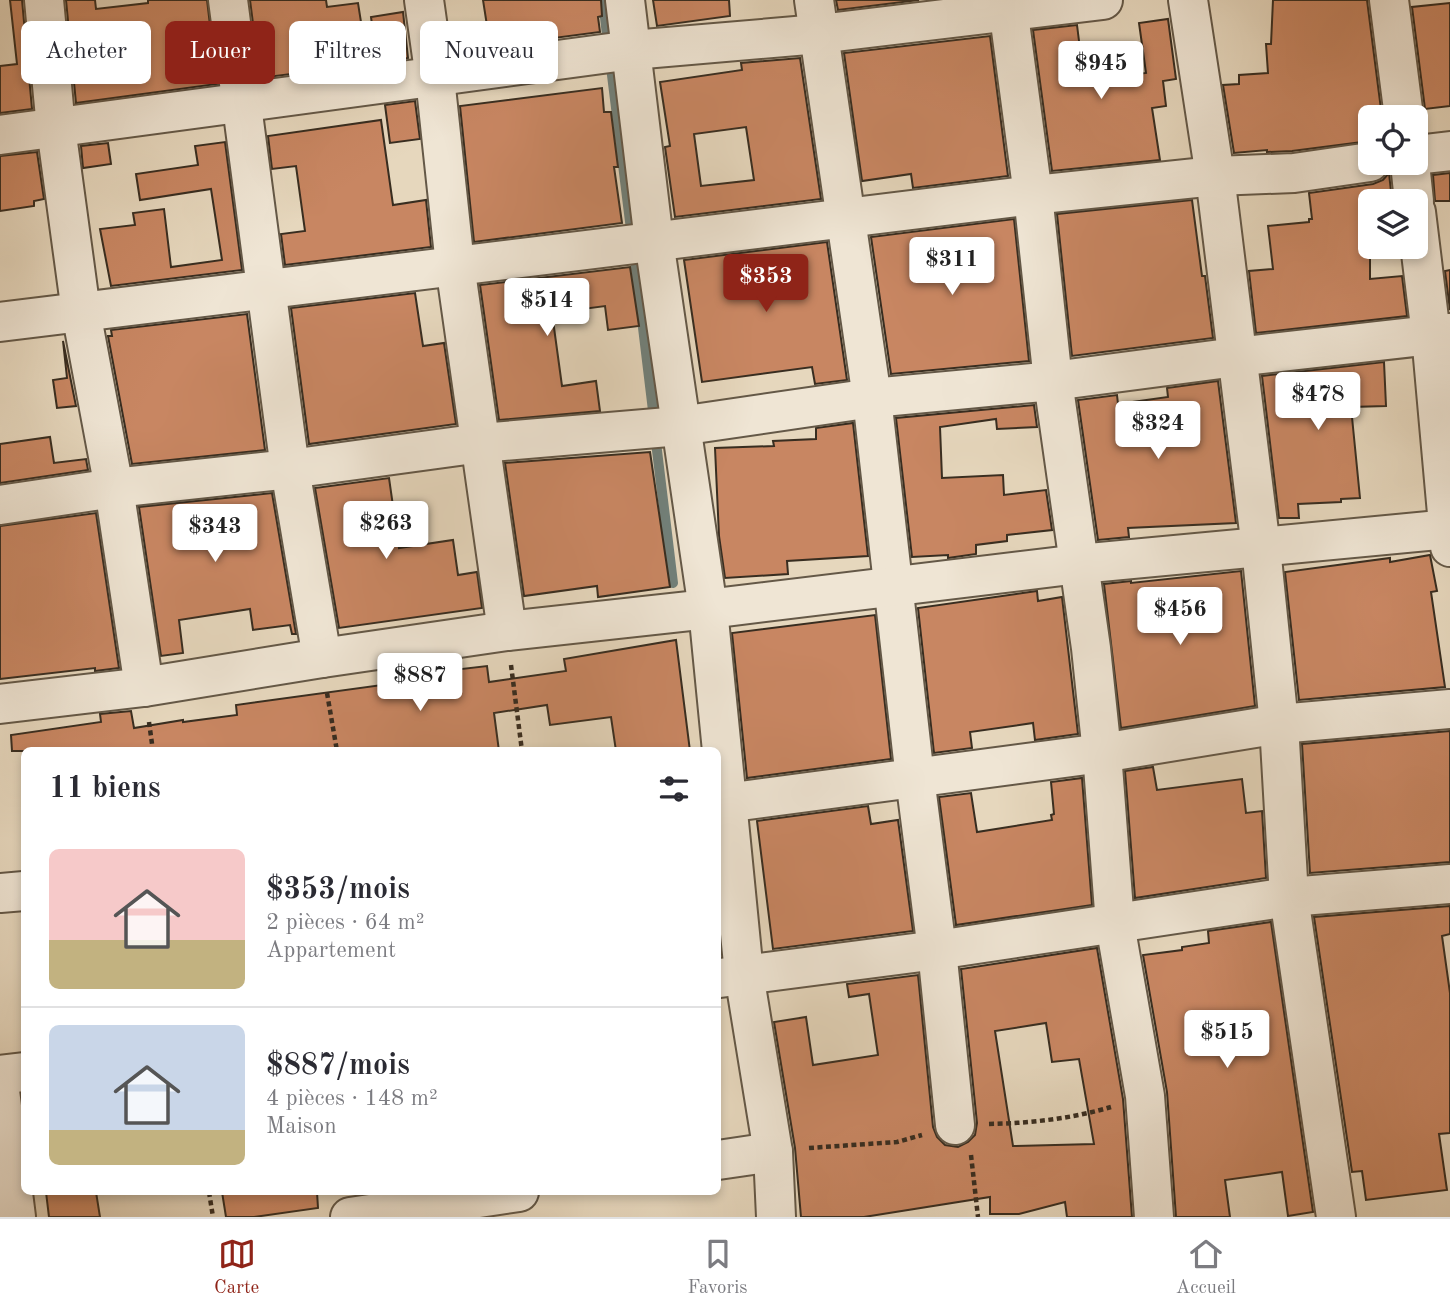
<!DOCTYPE html>
<html lang="fr">
<head>
<meta charset="utf-8">
<style>
  :root { --surface:#fff; --page:#f2f2f3; --text:#2b2b33; --muted:#7c7c81; --line:#e1e1e2; --accent:#8f2418 }
  body { margin:0; font-family:"Old Standard TT",serif; background:var(--page); color:var(--text); height:100vh; display:flex; flex-direction:column; font-size:26px; white-space:nowrap }
  * { box-sizing:border-box; margin:0 }
  p { font-size:23px; color:var(--muted) }
  .icon { flex:none; width:38px; height:38px; fill:none; stroke:currentColor; stroke-width:2; stroke-linecap:round; stroke-linejoin:round }
  .map { position:relative; flex:1; overflow:hidden }
  .panel { position:absolute; left:21px; top:747px; width:700px; height:448px; display:flex; flex-direction:column; background:var(--surface); border-radius:10px; box-shadow:0 4px 10px #0003 }
  .panel>* { flex:none }
  .banner { position:absolute; left:21px; top:21px; width:700px; height:63px; display:flex; gap:14px }
  .controls { position:absolute; left:1358px; top:105px; display:grid; gap:14px }
  .controls a { display:grid; place-items:center; width:70px; height:70px; border-radius:10px; background:var(--surface); box-shadow:0 4px 10px #0003; font-size:35px }
  .price { position:absolute; translate:-50% -60px; padding:0 16px; border-radius:7px; background:#fff; color:#222; font-size:23px; line-height:46px; filter:drop-shadow(0 2px 4px #0008) }
  .price::after { content:''; position:absolute; left:50%; top:42px; width:21px; height:16px; margin-left:-10px; background:inherit; clip-path:polygon(0 0,100% 0,50% 100%) }
  .price.selected { background:var(--accent); color:#fff }
  ul { padding:0; list-style:none }
  li { display:flex; align-items:center; gap:21px; height:175px; padding:0 28px }
  li+li { border-top:2px solid var(--line) }
  li span { display:grid; place-items:center; flex:none; width:196px; height:140px; border-radius:10px; color:#555 }
  li>.icon { margin-inline-start:auto }
  span .icon { width:84px; height:84px; fill:#fffc; stroke-width:1 }
  li b { font-size:30px }
  h2 { display:flex; justify-content:space-between; align-items:center; height:84px; padding:0 28px; font-size:30px }
  .chip { padding:0 24px; border-radius:10px; background:var(--surface); box-shadow:0 4px 10px #0003; font-size:24px; line-height:63px }
  .chip.selected { background:var(--accent); color:#fff }
  .menu { display:flex; justify-content:space-around; align-items:center; height:98px; border-top:2px solid var(--line); background:var(--surface); font-size:19px; color:var(--muted) }
  .menu a { display:grid; justify-items:center; gap:4px }
  .menu .selected { color:var(--accent) }
  .map>svg:first-child { display:block }
</style>
</head>
<body>
<div class="map">
<svg width="1450" height="1217" viewBox="0 0 1450 1217">
  <rect width="100%" height="100%" fill="#e6d7bd"/>
  <filter id="stains"><feTurbulence type="fractalNoise" baseFrequency=".00286" numOctaves="4"/><feColorMatrix values="0 0 0 0 .2 0 0 0 0 .09 0 0 0 0 .02 0 0 0 .5 -.17"/></filter>
  <radialGradient id="worn" r=".72"><stop offset=".6" stop-color="#630" stop-opacity="0"/><stop offset="1" stop-color="#630" stop-opacity=".3"/></radialGradient>
  <g fill="none" stroke-linecap="round" stroke-linejoin="round">
    <g stroke="#71807a" stroke-width="10">
      <polyline points="603,0 608,44"/>
      <polyline points="610,59 632,238"/>
      <polyline points="634,253 654,419"/>
      <polyline points="655,434 673,583"/>
    </g>
  </g>
  <g fill="#c88662" stroke="#382d20" stroke-width="2" fill-rule="evenodd">
    <polygon points="10,0 22,0 32,109 0,113 0,66 17,64"/>
    <polygon points="66,0 95,0 96,9 148,3 148,0 207,0 217,84 76,103"/>
    <polygon points="250,0 326,0 327,7 358,3 364,41 303,50 307,72 260,78"/>
    <polygon points="483,0 601,0 602,16 598,17 600,32 539,40 537,25 488,32"/>
    <polygon points="653,0 729,0 730,16 657,26"/>
    <polygon points="836,0 919,0 838,10"/>
    <polygon points="1273,0 1367,0 1382,117 1370,117 1370,141 1292,151 1267,152 1267,150 1234,153 1223,85 1239,84 1239,75 1268,73 1266,44 1271,44"/>
    <polygon points="1450,3 1450,106 1425,109 1412,7"/>
    <polygon points="403,12 408,58 377,62 371,17"/>
    <polygon points="1168,19 1176,79 1163,81 1166,106 1152,108 1160,160 1052,171 1033,30 1077,25 1084,81 1146,73 1139,23"/>
    <polygon points="990,36 1008,176 913,188 911,174 862,181 844,53"/>
    <path d="M800,58L821,199L675,217L665,147L670,146L660,82L742,70L741,63ZM746,127L754,180L701,186L694,134Z"/>
    <polygon points="602,88 604,112 611,112 618,167 614,167 622,223 474,242 460,106"/>
    <polygon points="415,101 420,139 390,143 385,105"/>
    <polygon points="381,120 393,205 426,200 431,247 285,265 281,234 305,231 296,166 272,169 268,136"/>
    <polygon points="225,142 242,270 111,286 100,229 135,225 133,213 164,209 171,267 222,260 211,189 140,200 136,174 198,165 195,146"/>
    <polygon points="108,143 111,164 83,168 81,146"/>
    <polygon points="37,152 44,199 34,201 34,206 0,211 0,156"/>
    <polygon points="1389,173 1392,201 1370,201 1370,279 1402,276 1407,316 1256,333 1249,271 1273,269 1268,226 1309,222 1309,219 1312,219 1309,193 1373,184 1383,180"/>
    <polygon points="1450,173 1450,201 1435,201 1433,175"/>
    <polygon points="1192,200 1202,276 1205,276 1213,338 1072,356 1057,214"/>
    <polygon points="1014,219 1029,361 891,374 871,237"/>
    <polygon points="827,242 847,380 815,384 812,367 702,382 684,260"/>
    <polygon points="630,267 639,326 608,330 605,306 552,313 562,386 596,381 600,411 499,420 480,285"/>
    <polygon points="1450,270 1450,310 1445,271"/>
    <polygon points="415,293 423,346 444,343 456,424 309,444 291,308"/>
    <polygon points="247,314 265,450 132,464 108,336 112,336 111,330"/>
    <polygon points="63,341 76,406 57,408 53,380 67,378"/>
    <polygon points="1384,362 1386,406 1351,407 1360,498 1341,499 1341,502 1298,504 1299,518 1279,518 1262,376"/>
    <polygon points="1218,381 1236,523 1128,528 1129,537 1098,540 1078,400 1117,395 1118,404 1168,397 1167,388"/>
    <polygon points="1034,405 1037,427 997,429 996,419 940,427 942,478 1003,475 1004,495 1046,490 1052,530 1007,535 1007,541 976,545 976,554 948,558 948,555 912,557 896,418"/>
    <polygon points="853,423 868,556 787,561 788,574 725,578 719,536 715,448 774,446 773,441 816,439 816,428"/>
    <polygon points="50,437 54,463 86,459 88,470 0,483 0,444"/>
    <polygon points="650,452 670,587 598,597 597,586 524,596 505,463"/>
    <polygon points="389,478 399,548 453,540 458,575 477,572 482,608 339,628 315,488"/>
    <polygon points="272,493 296,634 292,634 290,625 253,630 250,609 179,620 183,653 161,656 139,507"/>
    <polygon points="96,513 119,668 95,671 95,668 0,679 0,526"/>
    <polygon points="1430,555 1437,591 1431,592 1445,687 1299,700 1285,572 1390,558 1390,562"/>
    <polygon points="1241,571 1255,706 1121,728 1104,584 1131,581 1131,583"/>
    <polygon points="1037,591 1038,601 1062,597 1078,734 1035,740 1033,723 970,732 972,748 934,753 918,608"/>
    <polygon points="875,615 891,759 747,778 732,633"/>
    <polygon points="676,640 690,751 616,751 611,717 550,725 547,705 494,713 499,751 12,751 11,735 101,722 100,714 131,711 134,728 183,720 183,722 237,715 236,705 419,680 418,674 487,666 489,682 566,671 564,659"/>
    <polygon points="1450,731 1450,862 1310,873 1302,744"/>
    <polygon points="1153,767 1157,790 1242,779 1246,813 1262,811 1266,878 1135,898 1125,771"/>
    <polygon points="1082,778 1092,905 956,925 939,797 971,793 977,832 1052,820 1051,815 1054,814 1051,782"/>
    <polygon points="868,806 871,824 898,820 913,931 773,949 757,821"/>
    <polygon points="1450,906 1450,934 1442,936 1450,993 1450,1133 1439,1134 1447,1190 1366,1200 1362,1171 1352,1172 1314,917"/>
    <polygon points="1271,922 1313,1212 1288,1216 1282,1172 1225,1180 1230,1217 1176,1217 1167,1092 1143,955 1182,950 1182,947 1209,943 1208,931"/>
    <path d="M1097,948L1123,1099L1132,1217H1067L1065,1202L1019,1214H990V1197L864,1217H801L795,1148L774,1022L806,1017L813,1065L878,1055L869,994L849,997L847,984L918,975L933,1127L937,1137L945,1145L958,1147L968,1142L975,1135L977,1123L961,969ZM1046,1023L1052,1062L1079,1059L1094,1144L1013,1146L995,1031Z"/>
    <polygon points="46,1192 96,1192 100,1217 49,1217"/>
    <polygon points="222,1192 317,1192 318,1208 254,1217 226,1217"/>
  </g>
  <g fill="none" stroke-linecap="round" stroke-linejoin="round">
    <g stroke="#645847" stroke-width="42">
      <g id="street">
        <polyline points="44,0 56,128 81,312 114,488 144,687"/>
        <polyline points="228,0 290,469 322,658"/>
        <polyline points="424,0 435,78 455,265 507,631"/>
        <polyline points="625,0 654,241 708,609 744,974 773,1152 776,1217"/>
        <polyline points="814,0 872,398 915,778 937,950 955,1125"/>
        <polyline points="1007,0 1033,195 1053,381 1091,648 1102,753 1115,924 1145,1096 1154,1217"/>
        <polyline points="1188,0 1215,176 1261,548 1279,724 1289,897 1336,1217"/>
        <polyline points="1389,0 1404,117"/>
        <polyline points="0,135 632,50 819,34 1103,0"/>
        <polyline points="1416,155 1450,151"/>
        <polyline points="1410,163 1414,201"/>
        <polyline points="1416,212 1431,335 1450,547"/>
        <polyline points="0,322 1033,195 1215,176 1294,173 1370,162"/>
        <polyline points="0,505 114,488 290,469 481,443 680,426 872,398 1053,381 1236,357 1450,333"/>
        <polyline points="0,704 144,687 322,658 507,631 708,609 1079,564 1450,529"/>
        <polyline points="718,804 1102,753 1279,724 1450,709"/>
        <polyline points="0,893 24,891"/>
        <polyline points="720,978 937,950 1289,897 1450,884"/>
        <polyline points="0,1075 24,1072"/>
        <polyline points="0,1091 16,1217"/>
        <polyline points="718,1160 773,1152"/>
        <polyline points="350,1217 519,1192"/>
      </g>
    </g>
    <g stroke="#382d20" stroke-width="4.5" stroke-dasharray="5 3.5" stroke-linecap="butt">
      <polyline points="511,665 522,751"/>
      <polyline points="327,693 337,751"/>
      <polyline points="149,722 153,751"/>
      <path d="M989,1124C1031,1123 1070,1119 1111,1107"/>
      <polyline points="809,1148 897,1142 922,1135"/>
      <polyline points="971,1155 978,1217"/>
      <polyline points="209,1192 213,1217"/>
    </g>
    <use href="#street" stroke="#efe5d4" stroke-width="38"/>
  </g>
  <rect width="100%" height="100%" filter="url(#stains)"/>
  <rect width="100%" height="100%" fill="url(#worn)"/>
</svg>
<div class="controls">
<a><svg class="icon" aria-label="locate" viewBox="0 0 24 24"><circle cx="12" cy="12" r="6"/><path d="M12 2v4M12 18v4M2 12h4M18 12h4"/></svg></a>
<a><svg class="icon" aria-label="layers" viewBox="0 0 24 24"><path d="M12 4l9 5-9 5-9-5zM3 14l9 5 9-5"/></svg></a>
</div>
<b class="price" style="left:1101px;top:101px">$945</b>
<b class="price" style="left:952px;top:297px">$311</b>
<b class="price selected" style="left:766px;top:314px">$353</b>
<b class="price" style="left:547px;top:338px">$514</b>
<b class="price" style="left:1318px;top:432px">$478</b>
<b class="price" style="left:1158px;top:461px">$324</b>
<b class="price" style="left:386px;top:561px">$263</b>
<b class="price" style="left:215px;top:564px">$343</b>
<b class="price" style="left:1180px;top:647px">$456</b>
<b class="price" style="left:420px;top:713px">$887</b>
<b class="price" style="left:1227px;top:1070px">$515</b>
<div class="banner">
<a class="chip">Acheter</a>
<a class="chip selected">Louer</a>
<a class="chip">Filtres</a>
<a class="chip">Nouveau</a>
</div>
<section class="panel">
<h2>11 biens<svg class="icon" aria-label="filters" viewBox="0 0 24 24"><path d="M4 7h16M4 17h16"/><circle cx="9" cy="7" r="2"/><circle cx="15" cy="17" r="2"/></svg></h2>
<ul>
<li><span style="background:linear-gradient(#f6c9c9 65%,#c2b280 0)"><svg class="icon" aria-label="home" viewBox="0 0 24 24"><path d="M3 11l9-7 9 7M6 9v11h12V9"/></svg></span><div><b>$353/mois</b><p>2 pièces · 64 m²</p><p>Appartement</p></div></li>
<li><span style="background:linear-gradient(#c9d6e8 75%,#c2b280 0)"><svg class="icon" aria-label="home" viewBox="0 0 24 24"><path d="M3 11l9-7 9 7M6 9v11h12V9"/></svg></span><div><b>$887/mois</b><p>4 pièces · 148 m²</p><p>Maison</p></div></li>
</ul>
</section>
</div>
<nav class="menu">
<a class="selected"><svg class="icon" aria-label="map" viewBox="0 0 24 24"><path d="M3 6l6-2 6 2 6-2v14l-6 2-6-2-6 2zM9 4v14M15 6v14"/></svg>Carte</a>
<a><svg class="icon" aria-label="saved" viewBox="0 0 24 24"><path d="M7 4h10v16l-5-4-5 4z"/></svg>Favoris</a>
<a><svg class="icon" aria-label="home" viewBox="0 0 24 24"><path d="M3 11l9-7 9 7M6 9v11h12V9"/></svg>Accueil</a>
</nav>
</body>
</html>
